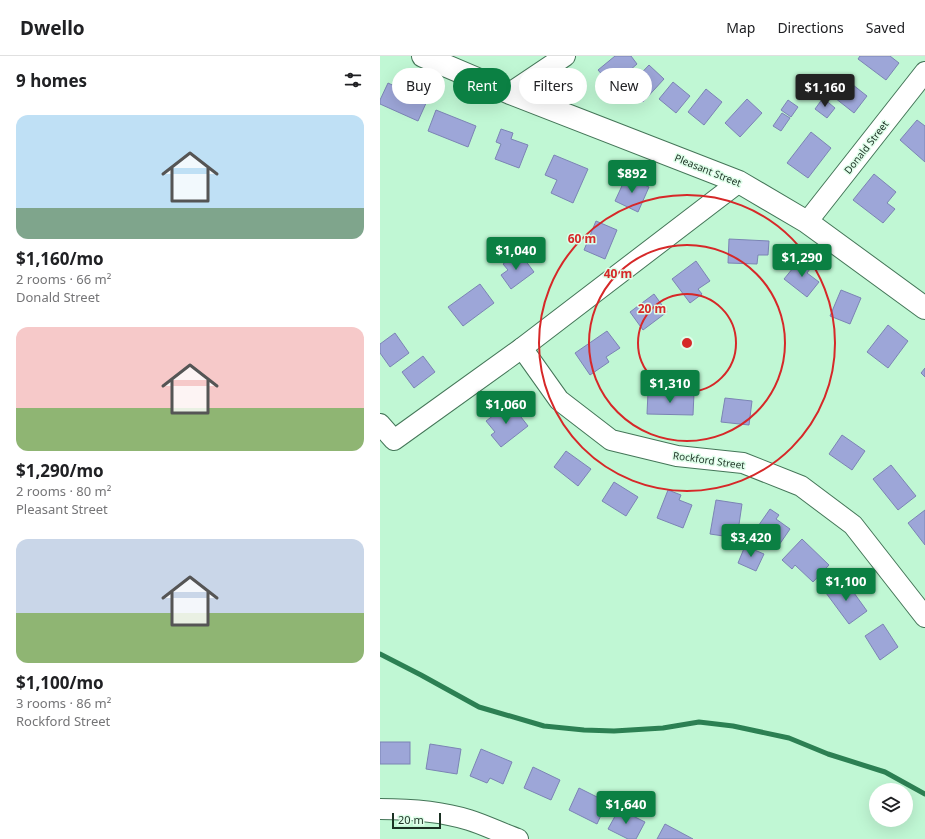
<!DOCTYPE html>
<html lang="en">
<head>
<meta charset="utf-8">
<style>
  :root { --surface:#fff; --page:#f6f6f6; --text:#202124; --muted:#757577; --line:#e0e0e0; --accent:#0b8043 }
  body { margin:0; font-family:"Noto Sans",sans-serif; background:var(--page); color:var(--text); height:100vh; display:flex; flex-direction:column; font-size:15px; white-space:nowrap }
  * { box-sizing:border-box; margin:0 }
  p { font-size:13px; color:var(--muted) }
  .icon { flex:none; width:22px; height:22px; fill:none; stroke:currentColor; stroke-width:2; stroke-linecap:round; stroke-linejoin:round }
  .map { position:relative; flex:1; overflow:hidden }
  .side { display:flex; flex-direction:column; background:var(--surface); width:380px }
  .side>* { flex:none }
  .top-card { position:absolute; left:12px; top:12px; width:380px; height:36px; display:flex; gap:8px }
  .tools { position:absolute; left:489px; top:727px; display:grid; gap:8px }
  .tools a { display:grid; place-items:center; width:44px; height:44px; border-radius:50%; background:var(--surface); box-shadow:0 4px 16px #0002; font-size:20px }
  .scale { position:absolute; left:12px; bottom:10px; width:49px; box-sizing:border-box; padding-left:4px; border:2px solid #1b3123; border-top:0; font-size:11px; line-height:14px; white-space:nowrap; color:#1b3123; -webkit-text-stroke:3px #defee9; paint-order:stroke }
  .price { position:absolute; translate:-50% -34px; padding:0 9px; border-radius:4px; background:var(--accent); color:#fff; font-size:13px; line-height:26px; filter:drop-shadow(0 1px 2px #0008) }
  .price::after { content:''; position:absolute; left:50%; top:24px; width:12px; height:9px; margin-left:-6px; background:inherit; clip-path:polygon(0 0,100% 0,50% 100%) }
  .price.active { background:#222; color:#fff }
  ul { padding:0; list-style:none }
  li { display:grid; align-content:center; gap:8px; height:212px; padding:0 16px }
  li span { display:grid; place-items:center; height:124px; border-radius:12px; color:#555 }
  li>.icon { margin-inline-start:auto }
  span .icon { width:72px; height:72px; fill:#fffc; stroke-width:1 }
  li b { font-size:17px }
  h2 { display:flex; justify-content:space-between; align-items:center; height:48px; padding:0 16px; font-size:17px }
  .chip { padding:0 14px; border-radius:18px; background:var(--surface); box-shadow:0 4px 16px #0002; font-size:14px; line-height:36px }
  .chip.active { background:var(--accent); color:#fff }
  header { display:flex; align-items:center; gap:24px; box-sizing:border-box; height:56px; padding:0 20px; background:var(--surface); border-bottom:1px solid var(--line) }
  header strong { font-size:19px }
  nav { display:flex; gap:22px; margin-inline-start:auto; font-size:14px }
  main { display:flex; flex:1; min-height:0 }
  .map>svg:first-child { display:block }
</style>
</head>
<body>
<header>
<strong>Dwello</strong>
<nav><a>Map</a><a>Directions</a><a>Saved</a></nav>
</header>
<main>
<section class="side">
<h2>9 homes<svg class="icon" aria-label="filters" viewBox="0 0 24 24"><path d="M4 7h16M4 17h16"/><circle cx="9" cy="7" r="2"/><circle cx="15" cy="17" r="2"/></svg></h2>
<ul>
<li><span style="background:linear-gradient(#bfe0f5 75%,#7fa58c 0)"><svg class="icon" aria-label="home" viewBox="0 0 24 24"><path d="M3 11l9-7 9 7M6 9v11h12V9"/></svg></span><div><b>$1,160/mo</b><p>2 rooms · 66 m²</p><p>Donald Street</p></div></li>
<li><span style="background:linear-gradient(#f6c9c9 65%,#8fb573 0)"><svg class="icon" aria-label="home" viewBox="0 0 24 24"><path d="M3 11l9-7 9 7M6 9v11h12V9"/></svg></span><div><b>$1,290/mo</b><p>2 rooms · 80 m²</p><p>Pleasant Street</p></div></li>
<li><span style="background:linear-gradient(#c9d6e8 60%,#8fb573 0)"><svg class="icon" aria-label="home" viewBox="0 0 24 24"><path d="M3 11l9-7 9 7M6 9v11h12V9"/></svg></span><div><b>$1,100/mo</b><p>3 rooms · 86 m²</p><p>Rockford Street</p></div></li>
</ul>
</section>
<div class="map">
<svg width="545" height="783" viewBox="0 0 545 783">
  <rect width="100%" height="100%" fill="#c0f7d4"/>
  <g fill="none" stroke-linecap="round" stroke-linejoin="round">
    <polyline stroke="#2c8053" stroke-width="5" points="0,598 41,619 99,651 164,670 204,674 234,675 283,672 319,666 353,670 409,682 448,698 505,716 545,738"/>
  </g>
  <g fill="#9da6d8" stroke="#7b84b4">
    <polygon points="235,0 251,0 257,8 232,30 218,14"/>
    <polygon points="480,0 510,0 519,7 506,24 478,3"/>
    <polygon points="269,9 284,23 263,46 248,31"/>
    <polygon points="463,21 487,40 474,57 450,38"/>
    <polygon points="293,26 310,40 296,57 279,43"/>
    <polygon points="8,27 47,45 38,65 0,48 0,44"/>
    <polygon points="326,33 342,46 324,69 308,56"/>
    <polygon points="443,42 455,52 447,62 435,53"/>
    <polygon points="367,43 382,57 360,81 345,67"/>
    <polygon points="408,44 418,51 411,61 401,54"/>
    <polygon points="56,54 96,70 88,91 48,75"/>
    <polygon points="402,57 410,62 401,75 393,70"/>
    <polygon points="537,64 545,70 545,106 520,84"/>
    <polygon points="121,73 133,77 131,83 148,89 139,112 115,103 121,88 116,86"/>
    <polygon points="431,76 451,92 428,122 407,107"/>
    <polygon points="174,99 208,113 193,147 171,137 177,124 165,119"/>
    <polygon points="494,118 516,136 507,147 515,153 503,167 473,144"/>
    <polygon points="246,121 269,131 258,156 235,145"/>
    <polygon points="216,165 237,174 225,203 204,194"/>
    <polygon points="349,183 389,185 388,199 378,199 377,208 348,207"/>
    <polygon points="139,196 154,216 131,233 121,219 128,214 123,208"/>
    <polygon points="422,201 433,209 427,217 439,226 427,241 404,223"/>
    <polygon points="316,205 330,225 318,233 322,238 310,247 292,223"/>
    <polygon points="100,228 114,247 83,270 68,251"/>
    <polygon points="461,234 481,242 470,268 450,260"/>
    <polygon points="274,238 287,256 263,274 250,256"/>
    <polygon points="508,269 528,285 508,312 487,296"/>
    <polygon points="227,275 240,292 226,301 229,306 210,319 195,297"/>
    <polygon points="15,277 29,297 10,311 0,297 0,288"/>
    <polygon points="43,300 55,316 34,332 22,316"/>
    <polygon points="545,312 545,321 541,317"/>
    <polygon points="268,336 314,337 313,359 267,358"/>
    <polygon points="345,342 372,345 369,369 341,366"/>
    <polygon points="130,347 148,370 121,391 111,379 115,376 106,365"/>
    <polygon points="462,379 485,395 472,414 449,398"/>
    <polygon points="186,395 211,413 198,430 174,411"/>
    <polygon points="511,409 536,440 518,454 493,423"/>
    <polygon points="234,426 258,441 246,460 222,445"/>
    <polygon points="288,434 301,439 299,444 312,449 303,472 277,462"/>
    <polygon points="336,444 362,448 357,482 330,478"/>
    <polygon points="390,453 399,459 396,463 410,473 397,492 374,476"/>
    <polygon points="545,454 545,489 528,467"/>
    <polygon points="422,483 449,509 433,526 415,509 412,513 402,504"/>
    <polygon points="365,490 384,498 376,515 358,507"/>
    <polygon points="464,523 487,555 469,568 446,537"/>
    <polygon points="503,568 518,591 500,604 485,580"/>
    <rect x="0" y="686" width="30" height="22"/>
    <polygon points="50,688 81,693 77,718 46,713"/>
    <polygon points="101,693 132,706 123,728 110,722 107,727 90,720"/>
    <polygon points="153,711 180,724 171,744 144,732"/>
    <polygon points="199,732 227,746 217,768 189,754"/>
    <polygon points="239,753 265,766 256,783 248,783 228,773"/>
    <polygon points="285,768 313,783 277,783"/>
  </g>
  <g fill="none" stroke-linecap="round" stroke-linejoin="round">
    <g stroke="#447658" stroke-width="22">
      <g id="minor">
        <polyline points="130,37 185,0"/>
        <polyline points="427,166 545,16"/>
        <polyline points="142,292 179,344 231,384 297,400 363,407 421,430 473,469 545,561"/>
        <polyline points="0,368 14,384 142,292 359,126"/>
        <path d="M0,753C30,753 60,755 89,764C105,769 121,777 138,783"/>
      </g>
    </g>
    <g stroke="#447658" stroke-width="24">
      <polyline id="tertiary" points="43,0 130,37 359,126 427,166 545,252"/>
    </g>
    <use href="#minor" stroke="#fff" stroke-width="20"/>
    <use href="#tertiary" stroke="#fff" stroke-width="22"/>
  </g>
  <g fill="none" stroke="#d62828" stroke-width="2">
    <circle cx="307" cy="287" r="49"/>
    <circle cx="307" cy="287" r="98"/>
    <circle cx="307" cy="287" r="148"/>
  </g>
  <g text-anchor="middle" stroke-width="3" stroke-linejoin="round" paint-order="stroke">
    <g font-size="10" fill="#1b3123" stroke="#defee9">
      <text transform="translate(486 91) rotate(-52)" y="4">Donald Street</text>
      <text transform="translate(328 114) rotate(22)" y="4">Pleasant Street</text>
      <text transform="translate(329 404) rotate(8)" y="4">Rockford Street</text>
    </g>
  </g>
  <circle cx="307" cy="287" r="6" fill="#d62828" stroke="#defee9" stroke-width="2"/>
  <g font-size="12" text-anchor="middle" font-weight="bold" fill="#d62828" stroke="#defee9" stroke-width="3" stroke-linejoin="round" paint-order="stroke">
    <text x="202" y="187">60 m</text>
    <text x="238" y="222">40 m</text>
    <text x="272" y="257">20 m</text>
  </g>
</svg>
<div class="tools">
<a><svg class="icon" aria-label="layers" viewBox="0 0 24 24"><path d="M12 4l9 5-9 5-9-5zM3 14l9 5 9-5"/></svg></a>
</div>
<div class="scale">20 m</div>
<b class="price active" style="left:445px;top:52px">$1,160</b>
<b class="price" style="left:252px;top:138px">$892</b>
<b class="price" style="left:136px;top:215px">$1,040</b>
<b class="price" style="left:422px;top:222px">$1,290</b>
<b class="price" style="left:290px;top:348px">$1,310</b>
<b class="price" style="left:126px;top:369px">$1,060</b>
<b class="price" style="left:371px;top:502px">$3,420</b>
<b class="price" style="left:466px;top:546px">$1,100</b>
<b class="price" style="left:246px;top:769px">$1,640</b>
<div class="top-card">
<a class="chip">Buy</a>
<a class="chip active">Rent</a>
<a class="chip">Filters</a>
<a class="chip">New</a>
</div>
</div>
</main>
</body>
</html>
